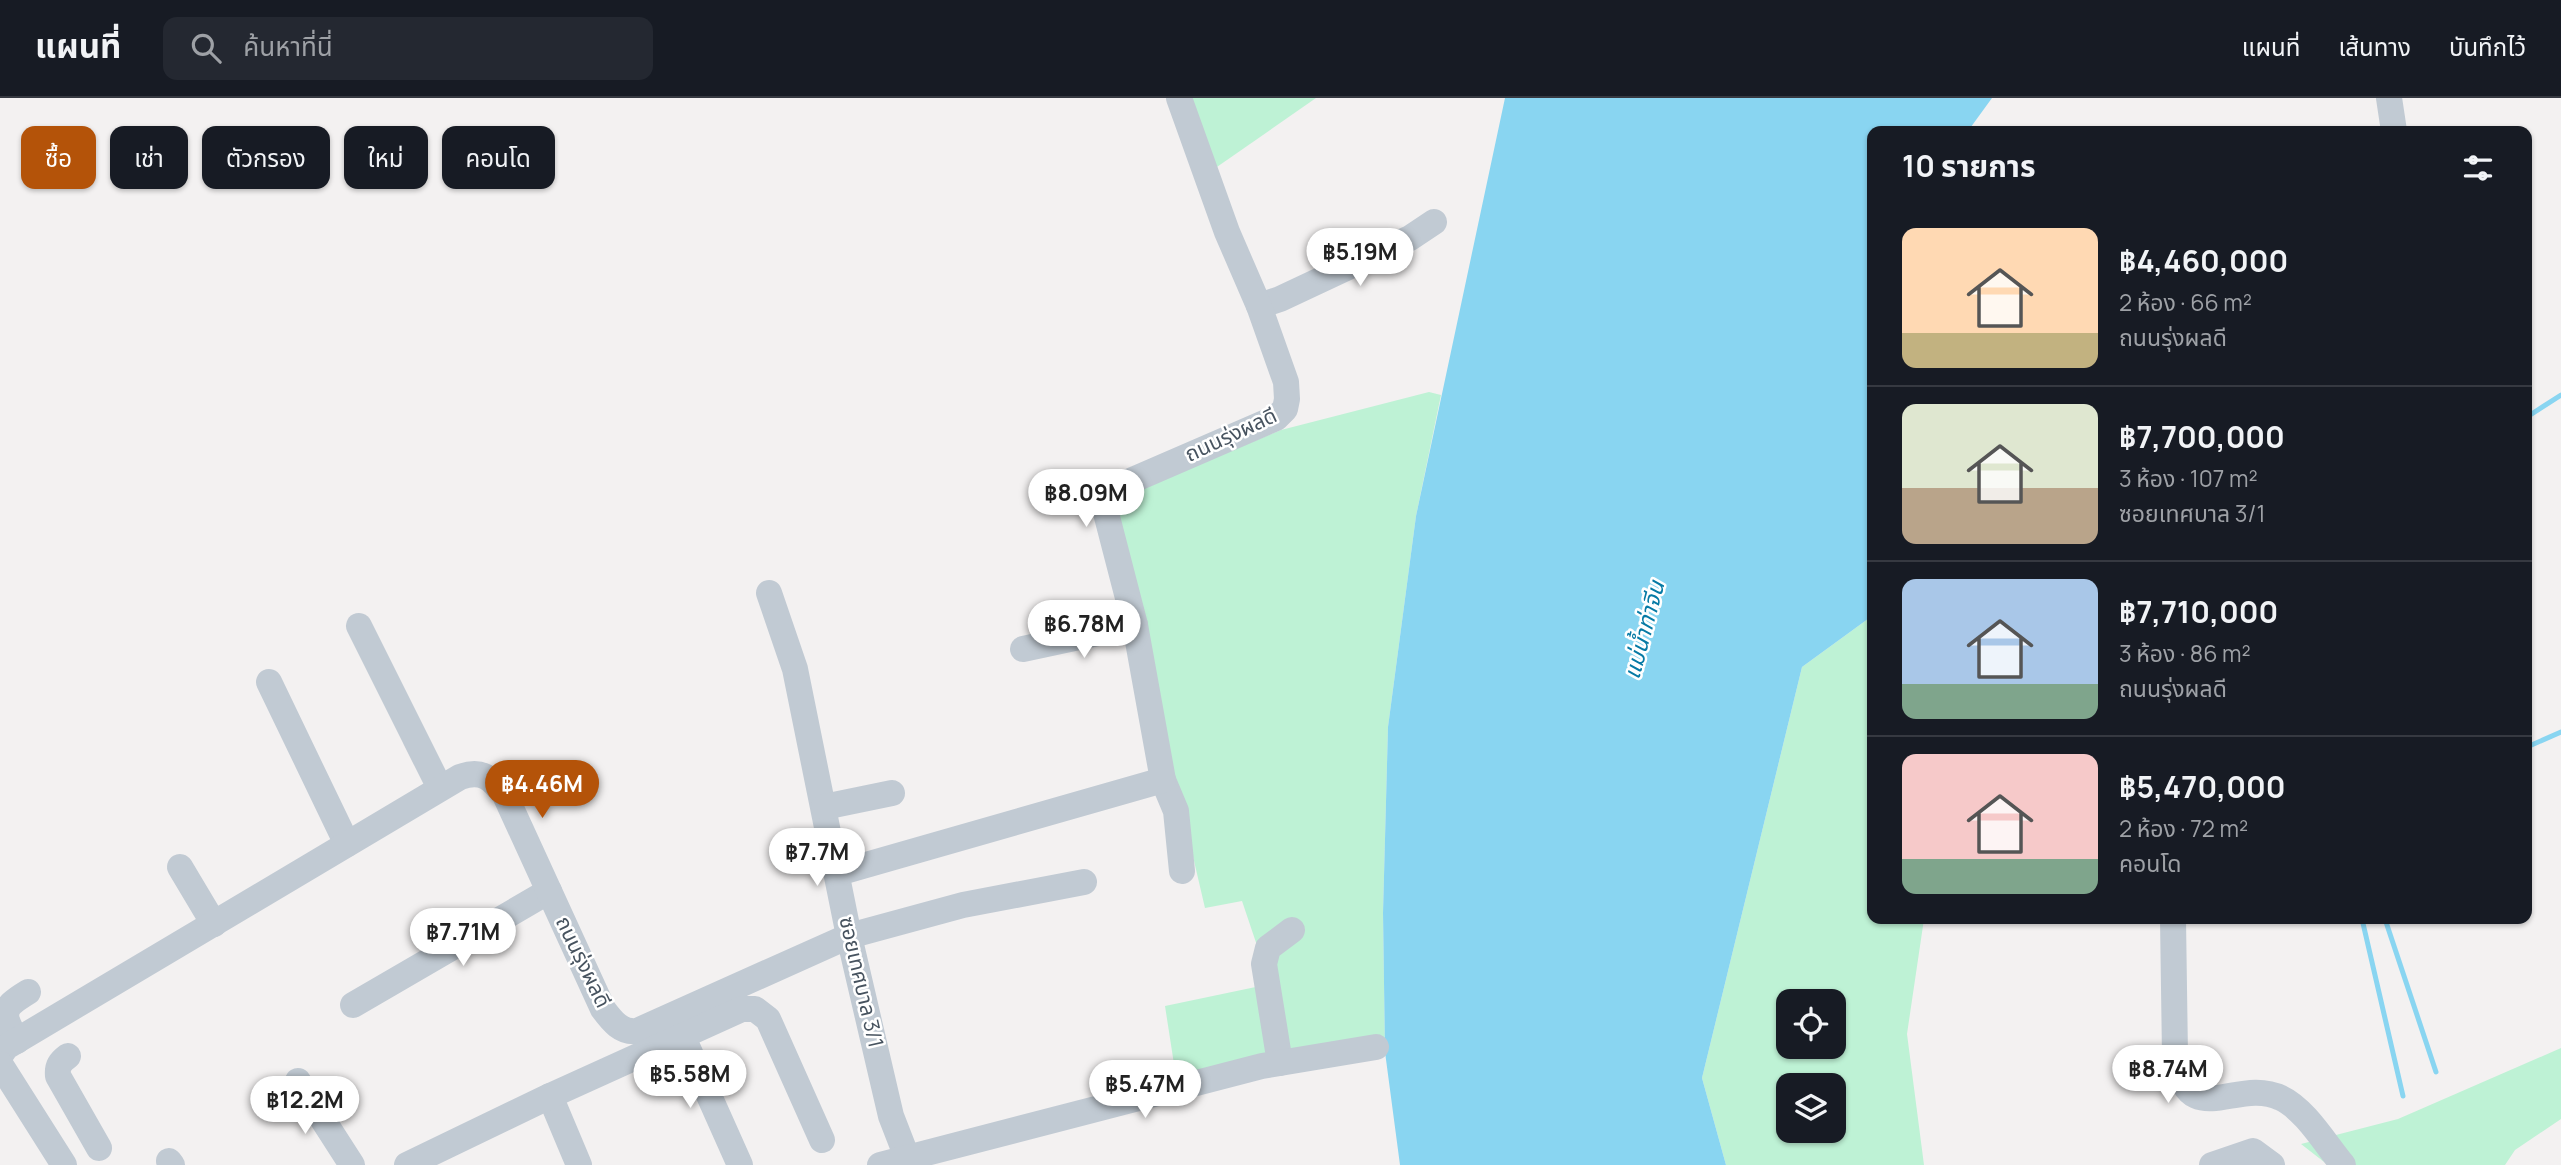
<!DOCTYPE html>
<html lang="th">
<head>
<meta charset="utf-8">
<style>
  :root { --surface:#171b24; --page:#242831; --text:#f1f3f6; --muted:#9ea1a6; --line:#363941; --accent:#b45309 }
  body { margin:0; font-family:Manrope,"Noto Sans Thai",sans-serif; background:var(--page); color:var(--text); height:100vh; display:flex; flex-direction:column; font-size:26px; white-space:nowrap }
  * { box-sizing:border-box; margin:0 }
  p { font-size:23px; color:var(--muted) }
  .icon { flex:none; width:38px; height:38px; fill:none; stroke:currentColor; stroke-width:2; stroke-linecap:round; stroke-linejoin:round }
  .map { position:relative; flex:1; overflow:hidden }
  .details { position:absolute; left:1867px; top:28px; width:665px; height:798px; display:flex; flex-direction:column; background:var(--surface); border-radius:14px; box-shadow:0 2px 5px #0004 }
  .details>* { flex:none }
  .guide { position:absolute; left:21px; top:28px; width:665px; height:63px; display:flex; gap:14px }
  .fabs { position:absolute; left:1776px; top:891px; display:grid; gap:14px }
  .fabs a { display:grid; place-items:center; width:70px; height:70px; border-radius:14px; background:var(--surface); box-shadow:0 2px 5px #0004; font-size:35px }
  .price { position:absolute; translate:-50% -60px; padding:0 16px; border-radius:24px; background:#fff; color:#222; font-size:23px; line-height:46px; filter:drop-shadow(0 2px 4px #0008) }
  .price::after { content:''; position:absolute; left:50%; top:42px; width:21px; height:16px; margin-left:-10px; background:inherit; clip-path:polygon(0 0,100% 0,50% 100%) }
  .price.selected { background:var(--accent); color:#fff }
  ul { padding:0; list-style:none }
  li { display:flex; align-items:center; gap:21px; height:175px; padding:0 35px }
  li+li { border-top:2px solid var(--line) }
  li span { display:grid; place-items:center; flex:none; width:196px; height:140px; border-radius:14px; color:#555 }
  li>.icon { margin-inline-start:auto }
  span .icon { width:84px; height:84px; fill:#fffc; stroke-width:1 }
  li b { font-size:30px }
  h2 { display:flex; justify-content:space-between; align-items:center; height:84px; padding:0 35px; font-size:30px }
  .tag { padding:0 24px; border-radius:14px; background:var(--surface); box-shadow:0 2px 5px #0004; font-size:24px; line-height:63px }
  .tag.selected { background:var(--accent); color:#fff }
  header { display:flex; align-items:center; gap:42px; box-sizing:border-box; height:98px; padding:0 35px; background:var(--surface); border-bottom:2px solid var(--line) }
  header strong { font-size:33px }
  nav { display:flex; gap:38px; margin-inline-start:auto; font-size:24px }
  .search { width:490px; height:63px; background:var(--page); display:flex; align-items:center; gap:18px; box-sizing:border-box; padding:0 24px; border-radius:14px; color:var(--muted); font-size:26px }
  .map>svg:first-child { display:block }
</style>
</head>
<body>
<header>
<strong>แผนที่</strong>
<div class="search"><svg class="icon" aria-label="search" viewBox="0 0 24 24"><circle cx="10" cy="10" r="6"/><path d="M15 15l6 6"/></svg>ค้นหาที่นี่</div>
<nav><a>แผนที่</a><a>เส้นทาง</a><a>บันทึกไว้</a></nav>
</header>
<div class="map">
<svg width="2561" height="1067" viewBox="0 0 2561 1067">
  <rect width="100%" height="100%" fill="#f3f1f1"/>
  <g fill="#bef2d5" fill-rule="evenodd">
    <polygon points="1186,0 1316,0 1214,71"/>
    <polygon points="1429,294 1441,297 1416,418 1388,629 1383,815 1385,954 1176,979 1165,908 1270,886 1242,803 1205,810 1114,420 1120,398 1281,332"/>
    <path d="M1872,518V821H1924L1907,936L1924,1067H1726L1702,980L1802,569ZM1788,903H1834V948H1788ZM1788,987H1834V1032H1788Z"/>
    <polygon points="2561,950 2561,1021 2515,1052 2505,1067 2328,1067 2301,1046 2398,1021"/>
  </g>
  <polygon fill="#89d5f1" points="1505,0 1992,0 1968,33 1872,33 1872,518 1802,569 1702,980 1726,1067 1400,1067 1385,954 1383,815 1388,629 1416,418"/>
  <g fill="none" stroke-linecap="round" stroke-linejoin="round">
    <g stroke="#89d5f1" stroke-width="5">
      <polyline points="2527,319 2561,297"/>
      <polyline points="2527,649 2561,634"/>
      <polyline points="2362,821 2403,998"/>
      <polyline points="2385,821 2436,974"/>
    </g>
    <g stroke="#c1cad3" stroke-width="26">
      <polyline points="2389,0 2394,33"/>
      <polyline points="1259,208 1280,201 1410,140 1434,124"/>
      <polyline points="769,495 795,571 849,838 891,1018 910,1067"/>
      <polyline points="359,528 440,690"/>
      <polyline points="1023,551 1135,527"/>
      <polyline points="269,584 347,746"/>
      <polyline points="1163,682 1176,713 1182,773"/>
      <polyline points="824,709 892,695"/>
      <polyline points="180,769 214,826"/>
      <polyline points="838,775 1163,682 1135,527 1106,415 1106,399 1112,391 1276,320 1285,311 1287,301 1286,284 1259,208 1227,134 1179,0"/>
      <path d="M2173,821L2175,958C2188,1036 2236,978 2281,1000C2305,1011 2326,1047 2343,1067"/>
      <polyline points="353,907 549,793"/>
      <polyline points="682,937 740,1067"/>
      <path d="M17,943C2,916 0,911 28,894"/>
      <path d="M0,958L6,949L460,679C482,671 491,680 505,697L603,911C612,923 621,935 637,933L849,838L963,807L1084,784"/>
      <path d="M68,958C60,964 57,968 58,978L99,1050"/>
      <polyline points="1280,965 1264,866 1268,850 1292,832"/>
      <polyline points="0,966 64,1067"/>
      <polyline points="298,983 352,1067"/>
      <polyline points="550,998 579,1067"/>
      <polyline points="169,1063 172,1067"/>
      <polyline points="407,1067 550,998 742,911 755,911 768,921 822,1042"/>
      <polyline points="880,1067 1262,968 1376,949"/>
      <polyline points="2212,1067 2253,1053 2272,1067"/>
    </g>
  </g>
  <g text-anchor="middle" stroke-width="5" stroke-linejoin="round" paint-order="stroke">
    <g font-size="21" fill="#47535f" stroke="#fff">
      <text transform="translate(1231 337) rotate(-25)" y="7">ถนนรุ่งผลดี</text>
      <text transform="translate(583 864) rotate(64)" y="7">ถนนรุ่งผลดี</text>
      <text transform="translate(861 884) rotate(77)" y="7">ซอยเทศบาล 3/1</text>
    </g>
    <g font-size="23" font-style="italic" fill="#067aa5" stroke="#fff">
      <text transform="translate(1644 532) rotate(-75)" y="8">แม่น้ำท่าจีน</text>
    </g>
  </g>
</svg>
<div class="fabs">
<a><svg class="icon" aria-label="locate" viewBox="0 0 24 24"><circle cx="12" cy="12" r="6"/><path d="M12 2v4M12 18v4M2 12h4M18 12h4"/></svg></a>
<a><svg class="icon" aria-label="layers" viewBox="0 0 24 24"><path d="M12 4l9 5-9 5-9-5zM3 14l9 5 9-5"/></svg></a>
</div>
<b class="price" style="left:1360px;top:190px">฿5.19M</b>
<b class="price" style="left:1086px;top:431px">฿8.09M</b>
<b class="price" style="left:1084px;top:562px">฿6.78M</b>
<b class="price selected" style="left:542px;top:722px">฿4.46M</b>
<b class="price" style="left:817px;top:790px">฿7.7M</b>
<b class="price" style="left:463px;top:870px">฿7.71M</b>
<b class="price" style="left:2168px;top:1007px">฿8.74M</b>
<b class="price" style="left:690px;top:1012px">฿5.58M</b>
<b class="price" style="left:1145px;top:1022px">฿5.47M</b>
<b class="price" style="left:305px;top:1038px">฿12.2M</b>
<div class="guide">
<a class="tag selected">ซื้อ</a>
<a class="tag">เช่า</a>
<a class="tag">ตัวกรอง</a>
<a class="tag">ใหม่</a>
<a class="tag">คอนโด</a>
</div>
<section class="details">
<h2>10 รายการ<svg class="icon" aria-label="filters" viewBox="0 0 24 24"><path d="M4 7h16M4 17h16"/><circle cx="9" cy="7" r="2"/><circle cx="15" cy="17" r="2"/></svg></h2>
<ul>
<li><span style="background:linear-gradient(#ffd9b3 75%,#c2b280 0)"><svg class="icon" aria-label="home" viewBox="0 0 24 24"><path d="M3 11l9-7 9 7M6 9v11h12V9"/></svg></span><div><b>฿4,460,000</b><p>2 ห้อง · 66 m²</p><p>ถนนรุ่งผลดี</p></div></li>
<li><span style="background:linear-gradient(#dfe7d0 60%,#b9a48a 0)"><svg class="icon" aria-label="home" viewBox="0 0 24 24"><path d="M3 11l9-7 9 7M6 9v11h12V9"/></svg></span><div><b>฿7,700,000</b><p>3 ห้อง · 107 m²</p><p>ซอยเทศบาล 3/1</p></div></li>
<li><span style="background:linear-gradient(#a9c7e8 75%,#7fa58c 0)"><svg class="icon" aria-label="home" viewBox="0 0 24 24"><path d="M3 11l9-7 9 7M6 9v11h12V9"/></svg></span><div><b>฿7,710,000</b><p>3 ห้อง · 86 m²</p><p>ถนนรุ่งผลดี</p></div></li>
<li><span style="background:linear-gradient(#f6c9c9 75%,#7fa58c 0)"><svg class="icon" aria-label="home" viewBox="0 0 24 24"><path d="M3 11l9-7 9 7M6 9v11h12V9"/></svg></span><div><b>฿5,470,000</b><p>2 ห้อง · 72 m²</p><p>คอนโด</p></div></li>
</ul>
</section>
</div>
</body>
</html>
